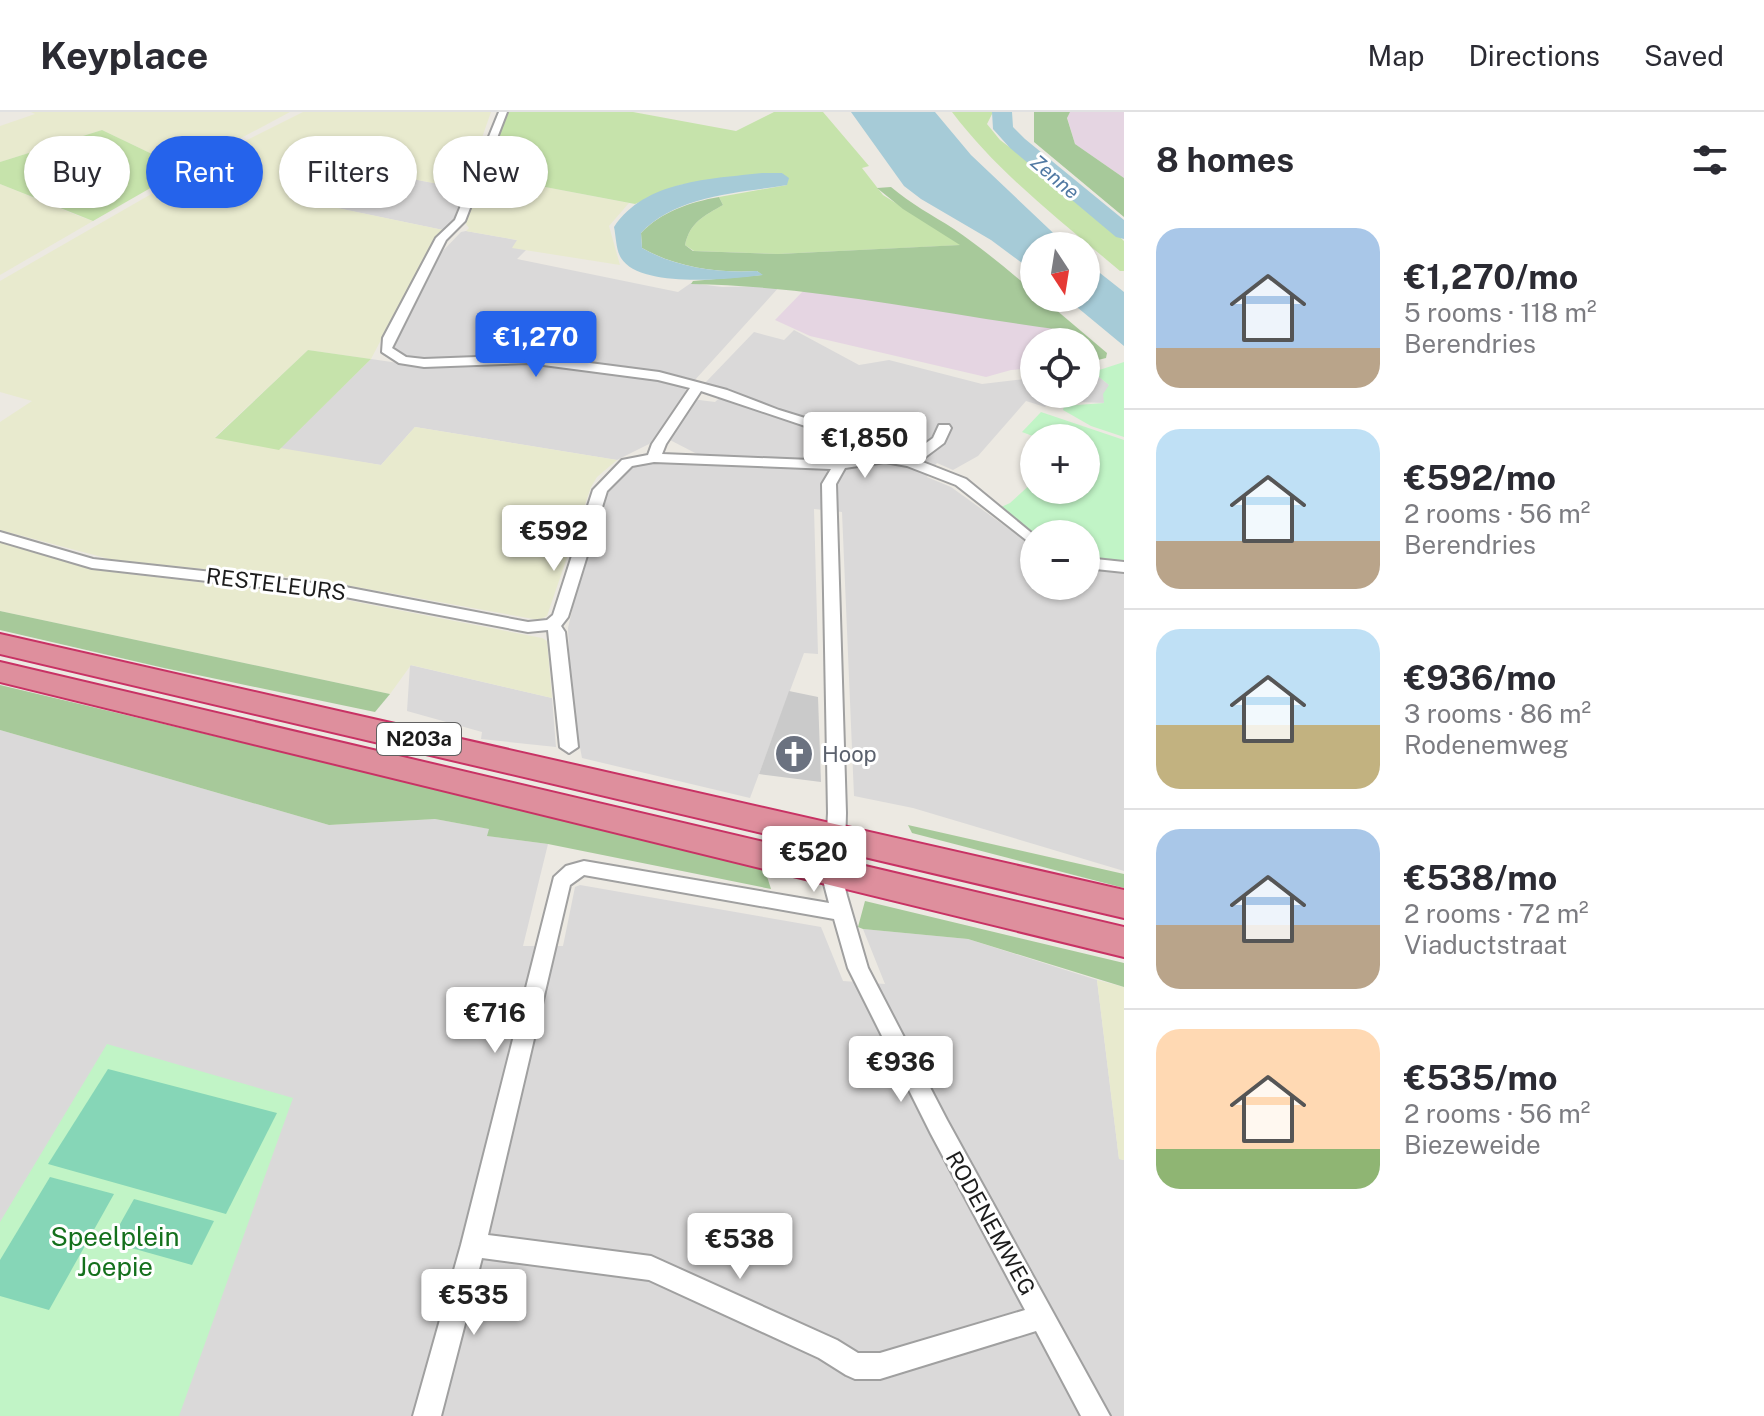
<!DOCTYPE html>
<html lang="en">
<head>
<meta charset="utf-8">
<style>
  :root { --surface:#fff; --page:#f7f7f7; --text:#2b2b33; --muted:#7c7c81; --line:#e1e1e2; --accent:#2563eb }
  body { margin:0; font-family:"Public Sans",sans-serif; background:var(--page); color:var(--text); height:100vh; display:flex; flex-direction:column; font-size:30px; white-space:nowrap }
  * { box-sizing:border-box; margin:0 }
  p { font-size:26px; color:var(--muted) }
  .icon { flex:none; width:44px; height:44px; fill:none; stroke:currentColor; stroke-width:2; stroke-linecap:round; stroke-linejoin:round }
  .map { position:relative; flex:1; overflow:hidden }
  .drawer { display:flex; flex-direction:column; background:var(--surface); width:640px }
  .drawer>* { flex:none }
  .top-card { position:absolute; left:24px; top:24px; width:760px; height:72px; display:flex; gap:16px }
  .needle { width:52px; rotate:168deg }
  .controls { position:absolute; left:1020px; top:120px; display:grid; gap:16px }
  .controls a { display:grid; place-items:center; width:80px; height:80px; border-radius:50%; background:var(--surface); box-shadow:0 2px 6px #0004; font-size:40px }
  .price { position:absolute; translate:-50% -68px; padding:0 18px; border-radius:8px; background:#fff; color:#222; font-size:26px; line-height:52px; filter:drop-shadow(0 2px 4px #0008) }
  .price::after { content:''; position:absolute; left:50%; top:48px; width:24px; height:18px; margin-left:-12px; background:inherit; clip-path:polygon(0 0,100% 0,50% 100%) }
  .price.selected { background:var(--accent); color:#fff }
  ul { padding:0; list-style:none }
  li { display:flex; align-items:center; gap:24px; height:200px; padding:0 32px }
  li+li { border-top:2px solid var(--line) }
  li span { display:grid; place-items:center; flex:none; width:224px; height:160px; border-radius:24px; color:#555 }
  li>.icon { margin-inline-start:auto }
  span .icon { width:96px; height:96px; fill:#fffc; stroke-width:1 }
  li b { font-size:34px }
  h2 { display:flex; justify-content:space-between; align-items:center; height:96px; padding:0 32px; font-size:34px }
  .pill { padding:0 28px; border-radius:36px; background:var(--surface); box-shadow:0 2px 6px #0004; font-size:28px; line-height:72px }
  .pill.selected { background:var(--accent); color:#fff }
  header { display:flex; align-items:center; gap:48px; box-sizing:border-box; height:112px; padding:0 40px; background:var(--surface); border-bottom:2px solid var(--line) }
  header strong { font-size:38px }
  nav { display:flex; gap:44px; margin-inline-start:auto; font-size:28px }
  main { display:flex; flex:1; min-height:0 }
  .map>svg:first-child { display:block }
</style>
</head>
<body>
<header>
<strong>Keyplace</strong>
<nav><a>Map</a><a>Directions</a><a>Saved</a></nav>
</header>
<main>
<div class="map">
<svg width="1124" height="1304" viewBox="0 0 1124 1304">
  <rect width="100%" height="100%" fill="#ece9e2"/>
  <g fill="#dad9d9">
    <polygon points="351,55 464,77 454,107 443,118 332,95 365,73 334,66"/>
    <polygon points="466,119 522,129 527,137 517,147 678,180 691,171 722,175 780,174 694,269 678,265 686,278 684,286 715,290 726,280 705,271 754,220 784,228 794,218 859,253 889,248 982,272 1034,266 1034,282 1086,282 1086,261 1093,260 1109,273 1105,291 1051,289 1045,295 1026,289 978,344 953,358 937,351 927,365 951,375 1034,435 1034,474 1086,474 1086,454 1124,458 1124,759 913,696 854,684 842,400 814,397 818,542 804,541 750,686 582,646 571,588 568,516 585,443 606,380 612,370 635,353 642,350 699,352 699,343 670,328 655,325 651,331 617,348 415,315 381,353 279,337 371,247 412,253 408,246 398,243 392,236 436,146 461,120"/>
    <polygon points="410,553 552,586 556,635 481,627 482,620 407,599"/>
    <polygon points="0,618 329,713 435,707 490,717 488,724 548,732 523,834 563,834 575,775 580,773 821,815 843,869 885,872 863,817 968,827 1097,868 1119,1047 1124,1048 1124,1304 0,1304"/>
  </g>
  <g fill="#e5d5e2">
    <polygon points="1070,0 1124,0 1124,66 1075,32 1067,5"/>
    <polygon points="806,176 1063,218 1070,230 1034,230 1034,256 1011,258 986,265 810,224 775,208"/>
  </g>
  <polygon fill="#cacaca" points="789,579 818,585 821,670 759,662"/>
  <g fill="#e8eace">
    <polygon points="31,0 290,0 194,51 150,41 102,18 0,50 0,14 35,2"/>
    <polygon points="303,0 491,0 464,77 351,55 335,65 366,72 333,95 443,118 434,127 371,247 308,238 215,325 381,353 415,315 617,348 597,365 591,375 547,504 539,508 318,468 113,448 0,418 0,310 32,289 0,280 0,169 233,35"/>
    <polygon points="481,63 629,91 609,114 620,153 512,136 517,128 466,119 469,116 466,112"/>
    <polygon points="0,72 79,104 93,109 0,163"/>
    <polygon points="0,430 97,458 341,487 542,526 547,529 552,586 411,553 390,582 0,499"/>
    <polygon points="1097,868 1124,875 1124,1048 1119,1047"/>
  </g>
  <g fill="#c6e3ab">
    <path d="M506,0H633L736,19L774,0H823L869,54L862,56L883,83L962,133L778,142L694,139L685,133C690,110 704,104 723,93L719,85L787,73L782,61L680,73L635,92L481,63Z"/>
    <path d="M952,0H993L987,12L1000,28L1085,92L1124,129V159H1120C1061,109 999,62 952,0Z"/>
    <polygon points="102,18 150,41 194,51 93,109 0,72 0,50"/>
    <polygon points="308,238 371,247 279,338 215,326"/>
  </g>
  <g fill="#a7c99a">
    <polygon points="1034,0 1070,0 1067,6 1075,32 1124,66 1124,105 1034,30"/>
    <path d="M891,75C911,92 932,103 954,117C982,136 1008,158 1034,180V186H1042L1107,241L1106,246L1086,251V230H1070L1063,218C939,202 817,174 691,172L693,169L762,163L757,159C717,161 678,156 642,136L641,121C661,100 690,90 719,85L723,93C704,104 690,110 685,133L693,139L778,142L960,133L903,97L877,76Z"/>
    <polygon points="0,499 390,582 375,600 164,556 0,518"/>
    <polygon points="0,573 764,755 771,777 548,732 487,724 489,717 435,707 329,713 0,618"/>
    <polygon points="908,713 1124,762 1124,776 912,721"/>
    <polygon points="865,789 1124,851 1124,875 968,827 863,817 858,815"/>
  </g>
  <g fill="#c1f4c6">
    <polygon points="1124,250 1124,325 1091,314 1063,298 1064,294 1104,291 1103,282 1109,273 1093,260"/>
    <polygon points="1041,300 1124,328 1124,449 1086,445 1086,422 1034,423 999,396 1010,391 1034,369 1034,378 1086,378 1086,326 1038,326 1022,320"/>
    <polygon points="107,932 293,986 179,1304 0,1304 0,1110"/>
  </g>
  <g fill="#86d6b7">
    <polygon points="108,957 277,1001 226,1102 48,1052"/>
    <polygon points="50,1065 114,1082 49,1198 0,1184 0,1148"/>
    <polygon points="134,1087 214,1109 192,1153 110,1130"/>
  </g>
  <g fill="#a6cbd7">
    <polygon points="851,0 935,0 971,43 1067,134 1034,134 1034,160 991,128 921,87 904,74"/>
    <path d="M762,61H782L789,66L787,73C739,81 676,83 641,121L642,136C677,156 717,161 757,159L763,163C732,167 640,177 621,146C616,138 616,124 614,115C645,68 711,67 762,61Z"/>
    <polygon points="1086,150 1124,180 1124,234 1066,186 1086,186"/>
  </g>
  <g fill="none" stroke-linecap="round" stroke-linejoin="round">
    <polygon fill="#a6cbd7" fill-rule="evenodd" points="992,0 1012,0 1013,15 1025,27 1124,108 1124,127 1116,125 1010,36 993,17"/>
    <g stroke="#a0a0a0" stroke-width="4">
      <g id="street">
        <path d="M499,0H507L465,109L446,128L392,236L406,245L424,247L528,243L659,260L727,278L779,298L860,323L889,343L907,345L933,326L939,313H949L951,316L944,331L920,349L966,367L1034,423V434L956,373L907,354L885,350L845,356L836,372L846,701L844,772L847,784L868,856L947,1008L1110,1304H1081L1036,1219L880,1267H855L846,1263L819,1246L649,1168L482,1146L441,1304H413L461,1133L554,765L566,754L584,749L829,791L824,772L828,701L822,372L831,357L654,350L632,354L607,379L568,505L561,514L565,520L578,635L569,641L560,635L548,518L528,520L340,484L92,456L0,429V420L93,447L340,474L528,510L547,508L553,503L593,378L622,348L648,343L652,332L690,276L658,268L528,251L424,255L399,251L382,240L383,226L436,126L455,108ZM701,279L847,328L835,349L662,342L666,332ZM857,334L872,344L850,347ZM584,763L834,807L848,856L931,1022L1025,1198L880,1241H858L837,1228L651,1144L488,1123L570,773Z"/>
        <polygon points="1086,446 1124,450 1124,460 1086,456"/>
      </g>
    </g>
    <g stroke="#c83264" stroke-width="4">
      <g id="highway">
        <polygon points="0,522 1124,778 1124,806 0,542"/>
        <polygon points="0,550 1124,815 1124,845 0,570"/>
      </g>
    </g>
    <use href="#street" fill="#fff" fill-rule="evenodd"/>
    <use href="#highway" fill="#de8f9d" fill-rule="evenodd"/>
  </g>
  <defs>
    <g id="church-disc" transform="scale(2)"><circle r="9.5" fill="#6b7280" stroke="#fff"/><path d="M-1.2-6h2.4v3.5h3.3v2.4h-3.3V6h-2.4V-.1h-3.3v-2.4h3.3Z" fill="#fff"/></g>
  </defs>
  <g fill-rule="evenodd">
    <use href="#church-disc" x="794" y="642"/>
  </g>
  <g text-anchor="middle" stroke-width="6" stroke-linejoin="round" paint-order="stroke">
    <g font-size="20" font-style="italic" fill="#5179a3" stroke="#fff">
      <text transform="translate(1055 65) rotate(40)" y="7">Zenne</text>
    </g>
    <rect fill="#fff" stroke="#606060" stroke-width="2" x="377" y="611" width="84" height="32" rx="6"/>
    <g font-size="20" font-weight="bold" fill="#1c1c1c">
      <text x="419" y="634">N203a</text>
    </g>
    <g font-size="22" fill="#1c1c1c" stroke="#fff">
      <text transform="translate(276 472) rotate(7)" y="8">RESTELEURS</text>
      <text transform="translate(991 1111) rotate(61)" y="8">RODENEMWEG</text>
    </g>
    <g font-size="22" fill="#5b616d" stroke="#fff" text-anchor="start">
      <text x="822" y="650">Hoop</text>
    </g>
    <g font-size="26" fill="#14701c" stroke="#fff">
      <text x="115" y="1134">Speelplein<tspan x="115" dy="30">Joepie</tspan></text>
    </g>
  </g>
</svg>
<div class="controls">
<a><svg class="needle" viewBox="-14 -14 28 28"><path d="M0-13l5 13h-10z" fill="#e53935"/><path d="M0 13l5-13h-10z" fill="#7c7c81"/></svg></a>
<a><svg class="icon" aria-label="locate" viewBox="0 0 24 24"><circle cx="12" cy="12" r="6"/><path d="M12 2v4M12 18v4M2 12h4M18 12h4"/></svg></a>
<a>+</a>
<a>−</a>
</div>
<b class="price selected" style="left:536px;top:267px">€1,270</b>
<b class="price" style="left:865px;top:368px">€1,850</b>
<b class="price" style="left:554px;top:461px">€592</b>
<b class="price" style="left:814px;top:782px">€520</b>
<b class="price" style="left:495px;top:943px">€716</b>
<b class="price" style="left:901px;top:992px">€936</b>
<b class="price" style="left:740px;top:1169px">€538</b>
<b class="price" style="left:474px;top:1225px">€535</b>
<div class="top-card">
<a class="pill">Buy</a>
<a class="pill selected">Rent</a>
<a class="pill">Filters</a>
<a class="pill">New</a>
</div>
</div>
<section class="drawer">
<h2>8 homes<svg class="icon" aria-label="filters" viewBox="0 0 24 24"><path d="M4 7h16M4 17h16"/><circle cx="9" cy="7" r="2"/><circle cx="15" cy="17" r="2"/></svg></h2>
<ul>
<li><span style="background:linear-gradient(#a9c7e8 75%,#b9a48a 0)"><svg class="icon" aria-label="home" viewBox="0 0 24 24"><path d="M3 11l9-7 9 7M6 9v11h12V9"/></svg></span><div><b>€1,270/mo</b><p>5 rooms · 118 m²</p><p>Berendries</p></div></li>
<li><span style="background:linear-gradient(#bfe0f5 70%,#b9a48a 0)"><svg class="icon" aria-label="home" viewBox="0 0 24 24"><path d="M3 11l9-7 9 7M6 9v11h12V9"/></svg></span><div><b>€592/mo</b><p>2 rooms · 56 m²</p><p>Berendries</p></div></li>
<li><span style="background:linear-gradient(#bfe0f5 60%,#c2b280 0)"><svg class="icon" aria-label="home" viewBox="0 0 24 24"><path d="M3 11l9-7 9 7M6 9v11h12V9"/></svg></span><div><b>€936/mo</b><p>3 rooms · 86 m²</p><p>Rodenemweg</p></div></li>
<li><span style="background:linear-gradient(#a9c7e8 60%,#b9a48a 0)"><svg class="icon" aria-label="home" viewBox="0 0 24 24"><path d="M3 11l9-7 9 7M6 9v11h12V9"/></svg></span><div><b>€538/mo</b><p>2 rooms · 72 m²</p><p>Viaductstraat</p></div></li>
<li><span style="background:linear-gradient(#ffd9b3 75%,#8fb573 0)"><svg class="icon" aria-label="home" viewBox="0 0 24 24"><path d="M3 11l9-7 9 7M6 9v11h12V9"/></svg></span><div><b>€535/mo</b><p>2 rooms · 56 m²</p><p>Biezeweide</p></div></li>
</ul>
</section>
</main>
</body>
</html>
